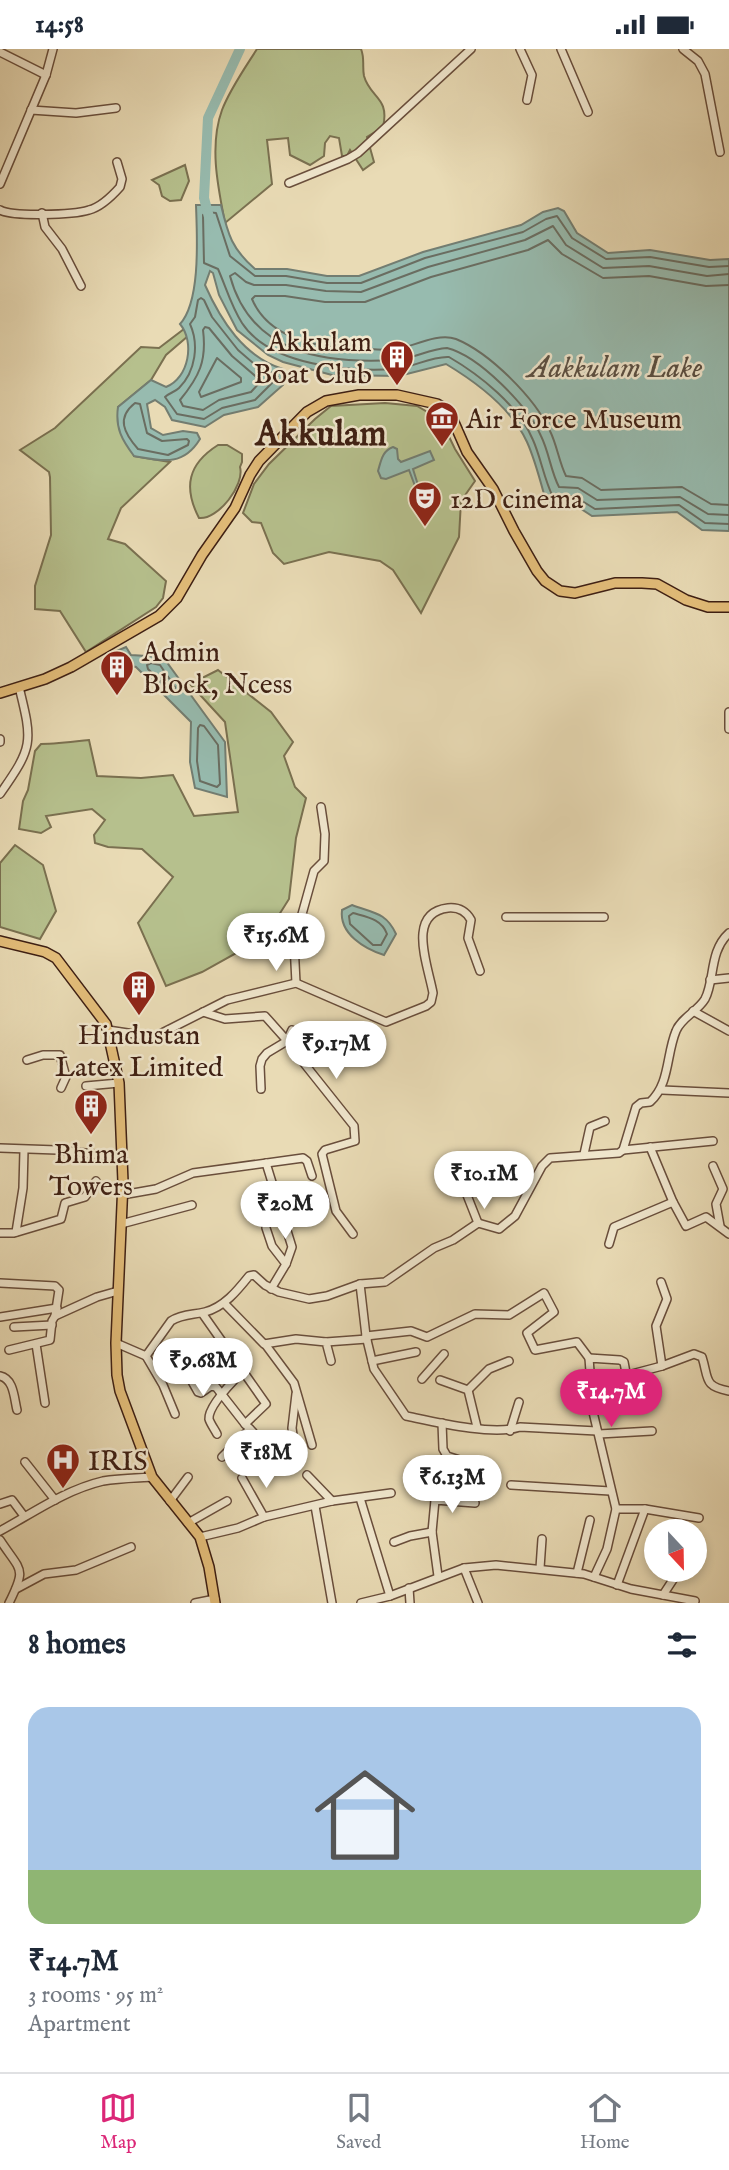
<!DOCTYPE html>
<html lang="en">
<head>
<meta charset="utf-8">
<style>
  :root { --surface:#fff; --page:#f6f6f7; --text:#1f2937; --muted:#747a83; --line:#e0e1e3; --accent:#db2777 }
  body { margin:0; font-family:"IM FELL English",serif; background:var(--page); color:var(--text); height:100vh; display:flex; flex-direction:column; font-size:26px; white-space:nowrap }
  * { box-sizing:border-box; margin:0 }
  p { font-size:23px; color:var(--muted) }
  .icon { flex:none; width:38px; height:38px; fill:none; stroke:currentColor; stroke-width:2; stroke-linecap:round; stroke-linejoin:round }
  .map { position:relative; height:1554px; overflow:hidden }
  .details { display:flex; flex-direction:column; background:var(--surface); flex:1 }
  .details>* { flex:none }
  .needle { width:46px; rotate:158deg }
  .buttons { position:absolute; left:644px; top:1470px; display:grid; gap:14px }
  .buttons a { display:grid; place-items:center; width:63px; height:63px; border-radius:50%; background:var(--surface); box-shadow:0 4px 10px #0003; font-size:35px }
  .price { position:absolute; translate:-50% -60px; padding:0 16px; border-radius:24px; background:#fff; color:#222; font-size:23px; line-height:46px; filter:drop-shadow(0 2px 4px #0008) }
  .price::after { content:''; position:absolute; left:50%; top:42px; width:21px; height:16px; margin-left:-10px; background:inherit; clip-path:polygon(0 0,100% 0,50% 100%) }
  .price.active { background:var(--accent); color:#fff }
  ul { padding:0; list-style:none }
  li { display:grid; align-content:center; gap:14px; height:371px; padding:0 28px }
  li+li { border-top:2px solid var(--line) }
  li span { display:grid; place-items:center; height:217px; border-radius:21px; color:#555 }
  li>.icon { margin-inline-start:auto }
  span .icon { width:126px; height:126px; fill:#fffc; stroke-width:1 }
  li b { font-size:30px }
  h2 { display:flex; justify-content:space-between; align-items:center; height:84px; padding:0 28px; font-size:30px }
  .status { display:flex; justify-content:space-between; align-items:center; height:49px; padding:0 35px; background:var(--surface); direction:ltr }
  .status svg { height:19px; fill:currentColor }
  .menu { display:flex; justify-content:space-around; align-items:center; height:98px; border-top:2px solid var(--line); background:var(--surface); font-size:19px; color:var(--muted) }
  .menu a { display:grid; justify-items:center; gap:4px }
  .menu .active { color:var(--accent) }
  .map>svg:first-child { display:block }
</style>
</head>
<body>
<div class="status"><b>14:58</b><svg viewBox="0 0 49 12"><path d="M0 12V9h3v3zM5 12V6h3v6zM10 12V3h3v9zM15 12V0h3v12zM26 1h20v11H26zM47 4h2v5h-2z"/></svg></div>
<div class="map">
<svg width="729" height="1554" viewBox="0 0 729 1554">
  <rect width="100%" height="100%" fill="#e9dbb5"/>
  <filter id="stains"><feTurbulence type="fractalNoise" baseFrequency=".00286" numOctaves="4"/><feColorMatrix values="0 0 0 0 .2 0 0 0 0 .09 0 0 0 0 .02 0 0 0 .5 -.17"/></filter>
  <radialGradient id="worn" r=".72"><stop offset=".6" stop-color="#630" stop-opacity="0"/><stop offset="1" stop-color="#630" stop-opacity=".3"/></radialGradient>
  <g fill="#b6c08d" stroke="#7a7050" stroke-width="2">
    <path d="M257,0H361C365,10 362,17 364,27C370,49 390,48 383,78L367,88L374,113L363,121L350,101L347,107H342L339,89L330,87L325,94L324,107L310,116L290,106L288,89L267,91L272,135L225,174C218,138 209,97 222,61C230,40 245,19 257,0Z"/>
    <polygon points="185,116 189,132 181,151 170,152 162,147 159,136 152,131"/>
    <polygon points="184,280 188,287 166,306 151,331 118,358 134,407 170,413 121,459 108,490 125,495 166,532 163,549 156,558 86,603 60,562 35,560 35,537 51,486 50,428 49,423 20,401 55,379 141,298 159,299"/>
    <polygon points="385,354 417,357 441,371 455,400 475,432 461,452 459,488 421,564 393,521 380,512 329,503 284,515 273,504 261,474 252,473 243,464 254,435 269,415 315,370 331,357"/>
    <path d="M218,396H227L242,405V413L240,418C245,436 218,471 199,469C183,438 188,415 218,396Z"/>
    <path d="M218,621L271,663L293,693L284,707L295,738L306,749L296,789L289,850L265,888L202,923L166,937L138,874L173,828L142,800L108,798L95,794L94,786L105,771L92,760L46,767L51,778L41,784L19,780L23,752L28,741L35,702L41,695C57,695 72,693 89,691L97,727L141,729L173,726L194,767L238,763L225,673L190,635Z"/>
    <polygon points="15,796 43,816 56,862 40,890 0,878 0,814"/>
  </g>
  <g fill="#97bbaf" stroke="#737d71" stroke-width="2">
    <path d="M196,156H221C228,186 232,200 255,220H287L327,227H359L423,203L521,176L543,163L558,159L564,162L577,184L608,204L650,201L710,211L729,210V482L702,481L677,463L592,467L572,454L547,456C541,435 536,413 527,393C512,360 476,333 446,315L399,327L332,326L283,313L268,306L237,281L219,246L213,224L210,222L205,236C221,272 244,308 283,320L287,327L283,336L258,358L224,366L205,378L172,371L165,358L155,351L147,355L151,379L163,386L183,382L197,384L200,390C183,418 162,412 134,407C122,391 115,379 118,358L151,331L166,338C189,329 195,293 180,275C201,252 197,187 196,156Z"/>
    <path d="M393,398L397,400L398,410L401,413L430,402L434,411L413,420L418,436L415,437L409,421L386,430L381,429L378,422C381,412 382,402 393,398Z"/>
    <polygon points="126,598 131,606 163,608 225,693 227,748 195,739 190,713 191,673 136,618 111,613 112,604"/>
    <path d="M352,856C373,864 386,863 396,885L384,906C365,900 339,885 342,861Z"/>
  </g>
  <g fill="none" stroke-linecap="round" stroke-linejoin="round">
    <g stroke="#6a6d61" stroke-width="2">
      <path d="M729,217L709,218L650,208L606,210L572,189L557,167L546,170L523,183L425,209L361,234H327L286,227H255L230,207L216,164L206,163L203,166L204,214L218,220C226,238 231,257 242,274C270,317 350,323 396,320C414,318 431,307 449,308C480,326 519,357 533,391C541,409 544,430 553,448L574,447L595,460L679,456L705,474L729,475"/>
      <path d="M729,225L707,227L649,217L603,219L566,196L553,177L525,191L428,218L361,243L326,242L286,236H254L246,233L235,224L230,227C251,305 324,315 395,311C413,310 429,300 447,299C479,307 528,357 541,387C549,403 551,423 559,438L578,439L597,451L680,448L708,465L729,466"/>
      <path d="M729,236L706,237L649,227L603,229L562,205L548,191L528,201L431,228L365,253H325L285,247H255L252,250C270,293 325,300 367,300C377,300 389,302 399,300C416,296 438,284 456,290C490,304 535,349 550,382C557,396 559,413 566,427L582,429L601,441L682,438L711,455L729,456"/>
      <path d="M201,249L204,251L212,268L238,301L260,320L276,325L278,328L255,351L222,359L204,370L177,365L165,348C169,344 175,343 179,339C196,322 199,295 190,275L195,268L198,251Z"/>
      <path d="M205,278L209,279L232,307L261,332L251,343L219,351L203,361L183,357L180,351C199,328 207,312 203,281Z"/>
      <polygon points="217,309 241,329 241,333 201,348 199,343"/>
      <path d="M135,354L140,355L147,384L162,392L187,390L189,392L188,396L168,406L138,400C124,384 116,369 135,354Z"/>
      <polygon points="151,614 160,616 175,638 174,642 170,642 148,620 147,616"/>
      <polygon points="200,676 204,677 218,696 220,735 217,738 200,732 197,712 198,679"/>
      <path d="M353,864C367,868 382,870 387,885L381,896H373L350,875L349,867Z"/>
    </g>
    <polyline stroke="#97bbaf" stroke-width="10" points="209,168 204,149 208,69 240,0"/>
    <g stroke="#694e3c" stroke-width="10">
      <g id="minor">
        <polyline points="520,0 532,26 527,51"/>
        <polyline points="561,0 588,63"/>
        <polyline points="683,0 698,12 705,25 720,103"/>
        <polyline points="0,3 46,26"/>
        <polyline points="31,61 76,64 116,59"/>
        <polyline points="289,134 348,110 358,104 471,0"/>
        <polyline points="0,135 46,26 53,0"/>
        <path d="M0,161C13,168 73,166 89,161C101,158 112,147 120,138L122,130L117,113"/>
        <polyline points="42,164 45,178 62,200 81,237"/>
        <polyline points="729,663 729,680"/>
        <polyline points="0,690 0,693"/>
        <path d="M0,745C33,698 33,694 19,638"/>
        <polyline points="506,868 604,868"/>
        <polyline points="710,931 729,929"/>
        <path d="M296,934L386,973L426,957L431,953L433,944C428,916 406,864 448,859C459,858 466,862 471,871L468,889L480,922"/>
        <polyline points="693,962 729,982"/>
        <polyline points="203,963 225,970 265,967 290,995"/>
        <polyline points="108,981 154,988 227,951 296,934 294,894 314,822 324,812 325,785 321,758"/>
        <polyline points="295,1003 354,1077 355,1092 325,1101 322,1105 336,1162 353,1185"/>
        <polyline points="27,1011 43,1006 60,1006 66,1028 61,1039"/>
        <polyline points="86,1037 119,1034"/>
        <polyline points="261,1040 260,1017 262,1010 267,1004 287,992 292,981"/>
        <polyline points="662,1041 729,1044"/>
        <polyline points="650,1098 673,1153"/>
        <polyline points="0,1099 57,1101 123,1108"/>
        <polyline points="623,1101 713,1092"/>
        <polyline points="584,1105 590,1078 605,1072"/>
        <polyline points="266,1114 292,1198 286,1215 271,1240"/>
        <polyline points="462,1117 463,1136 478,1174"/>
        <polyline points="713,1117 723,1140 716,1155 720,1177"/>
        <polyline points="122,1146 156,1140 193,1124 303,1109 307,1112 312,1127"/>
        <polyline points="121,1175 192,1156"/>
        <polyline points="266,1179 272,1197 286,1215"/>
        <polyline points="16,1183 23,1139 24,1101"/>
        <polyline points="0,1184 14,1184 61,1170 65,1154 85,1148 96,1132"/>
        <polyline points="609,1195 614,1178 673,1153 686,1177 706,1168 729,1185"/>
        <polyline points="661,1233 667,1250 656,1277 662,1317"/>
        <polyline points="0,1234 55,1237 59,1241 55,1267 97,1248 118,1242"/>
        <path d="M360,1235L366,1287L374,1320L406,1367C435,1373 493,1387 520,1378L597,1382"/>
        <polyline points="224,1254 264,1295 296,1290 326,1293 331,1312"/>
        <polyline points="202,1264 266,1355 245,1375 253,1383 269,1417"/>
        <polyline points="0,1268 57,1259"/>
        <polyline points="14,1278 52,1276"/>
        <polyline points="366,1287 411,1282 427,1288 475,1265 509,1266 544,1244 554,1263 527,1284 535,1301 577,1293 589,1309"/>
        <polyline points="326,1293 367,1290"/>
        <path d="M116,1294L146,1307L171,1272C182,1265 193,1266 205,1263C224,1258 237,1242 249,1227L254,1226L265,1236L279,1243L309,1250L327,1247L360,1235L385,1233L434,1199L453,1191L478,1174L499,1180L515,1167L542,1117L550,1109L619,1104L623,1101L636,1058L641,1054L650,1053C670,1035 666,1006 676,982C681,969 698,962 705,950C715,931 709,902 729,884"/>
        <polyline points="36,1295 45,1354"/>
        <polyline points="265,1295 294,1334 312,1396"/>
        <polyline points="9,1301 50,1291 52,1272 55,1267"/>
        <polyline points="146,1307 163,1336 175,1365"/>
        <polyline points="372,1312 416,1303"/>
        <polyline points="185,1320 198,1343 201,1344 211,1337 216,1338 245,1375"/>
        <path d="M0,1327C14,1330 14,1349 17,1361"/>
        <polyline points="422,1330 444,1305"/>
        <polyline points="440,1331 468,1341 477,1378"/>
        <polyline points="590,1332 616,1327"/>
        <polyline points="468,1341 489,1320 509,1312"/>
        <polyline points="442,1374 443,1400 447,1407 491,1421"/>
        <polyline points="510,1382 519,1353"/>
        <path d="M217,1385C215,1381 210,1374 209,1370C208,1357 233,1332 242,1323"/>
        <polyline points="599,1385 652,1382"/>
        <polyline points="294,1393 292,1379 296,1345"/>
        <polyline points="222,1408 250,1380"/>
        <polyline points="25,1413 55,1451"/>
        <polyline points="307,1426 332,1452"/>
        <polyline points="242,1429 264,1468"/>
        <polyline points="511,1436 610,1442"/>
        <polyline points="360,1449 390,1547"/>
        <polyline points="170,1452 188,1428"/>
        <polyline points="0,1455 12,1451 24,1467"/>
        <polyline points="315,1457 332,1554"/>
        <polyline points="616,1460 645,1460 699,1469"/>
        <polyline points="188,1474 227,1452"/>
        <path d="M0,1482C33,1464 65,1441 103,1432C119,1429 136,1429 152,1428"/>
        <polyline points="432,1483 435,1451 475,1454"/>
        <polyline points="200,1488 238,1479 264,1468 332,1452 391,1444"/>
        <path d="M0,1491C21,1523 27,1518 9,1554"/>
        <polyline points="394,1493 410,1487 432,1483 438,1527"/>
        <polyline points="464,1519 478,1554"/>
        <polyline points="540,1519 542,1490"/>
        <polyline points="577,1524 590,1471"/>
        <path d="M594,1528L607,1500L616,1460L593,1363L589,1309L620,1311L624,1313L626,1324L628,1326L662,1317L694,1305L702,1308C709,1330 703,1337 729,1342"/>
        <polyline points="617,1536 645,1460"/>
        <polyline points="409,1539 410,1554"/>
        <polyline points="16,1540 44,1525 76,1521 131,1498"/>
        <polyline points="663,1546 678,1523"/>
        <polyline points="195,1554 215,1550"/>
        <polyline points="361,1554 390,1547 464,1519 496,1516 584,1525 631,1540 695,1552"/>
      </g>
    </g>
    <g stroke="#3e1f13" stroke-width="12">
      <g id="major">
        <polyline points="0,644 45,630 71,618 159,567 177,549 202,506 235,459 250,426 259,412 307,363 326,352 359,346 397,346 437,355 449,362 467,403 493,440 514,482 537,522 545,532 560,542 575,544 615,534 642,534 657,535 686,551 708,558 729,558"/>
        <polyline points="0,892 45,903 56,909 106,975 119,1034 123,1133 116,1294 117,1326 120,1342 152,1428 200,1488 209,1518 215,1554"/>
      </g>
    </g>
    <use href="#minor" stroke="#f1e8cf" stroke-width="7"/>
    <use href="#major" stroke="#e4be7a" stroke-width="9"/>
  </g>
  <defs>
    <g id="building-pin" transform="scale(1.75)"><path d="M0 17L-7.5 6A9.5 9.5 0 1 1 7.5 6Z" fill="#8f2418" stroke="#f1e8cf"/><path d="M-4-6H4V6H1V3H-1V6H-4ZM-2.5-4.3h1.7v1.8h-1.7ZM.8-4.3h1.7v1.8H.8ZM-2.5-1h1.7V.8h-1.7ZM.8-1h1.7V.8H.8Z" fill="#fff"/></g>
    <g id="museum-pin" transform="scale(1.75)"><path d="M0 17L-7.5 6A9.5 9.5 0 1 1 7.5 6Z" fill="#8f2418" stroke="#f1e8cf"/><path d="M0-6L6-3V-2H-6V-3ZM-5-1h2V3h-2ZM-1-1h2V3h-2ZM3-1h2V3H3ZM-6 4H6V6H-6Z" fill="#fff"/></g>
    <g id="theatre-pin" transform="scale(1.75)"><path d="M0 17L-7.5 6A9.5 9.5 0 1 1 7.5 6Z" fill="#8f2418" stroke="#f1e8cf"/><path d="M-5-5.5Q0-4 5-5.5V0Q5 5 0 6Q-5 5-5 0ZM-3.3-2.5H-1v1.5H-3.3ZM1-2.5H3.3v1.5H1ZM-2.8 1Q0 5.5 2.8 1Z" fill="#fff"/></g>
    <g id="hospital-pin" transform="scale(1.75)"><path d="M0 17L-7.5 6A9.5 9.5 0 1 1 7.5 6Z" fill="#8f2418" stroke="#f1e8cf"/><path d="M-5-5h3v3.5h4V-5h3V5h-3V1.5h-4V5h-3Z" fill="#fff"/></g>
  </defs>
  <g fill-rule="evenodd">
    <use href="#building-pin" x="397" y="308"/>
    <use href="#museum-pin" x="442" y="369"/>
    <use href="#theatre-pin" x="425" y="449"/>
    <use href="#building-pin" x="117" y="618"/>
    <use href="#building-pin" x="139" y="938"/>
    <use href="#building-pin" x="91" y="1057"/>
    <use href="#hospital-pin" x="63" y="1411"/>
  </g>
  <g text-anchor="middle" stroke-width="5" stroke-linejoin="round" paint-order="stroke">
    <g font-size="28" fill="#3e1f13" stroke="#f1e8cf" text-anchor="start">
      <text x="372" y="302" text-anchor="end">Akkulam<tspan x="372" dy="32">Boat Club</tspan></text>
      <text x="466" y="379">Air Force Museum</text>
      <text x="450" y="459">12D cinema</text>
      <text x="142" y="612">Admin<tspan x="142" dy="32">Block, Ncess</tspan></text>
      <text x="139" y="995" text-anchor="middle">Hindustan<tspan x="139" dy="32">Latex Limited</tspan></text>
      <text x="91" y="1114" text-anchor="middle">Bhima<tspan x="91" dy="32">Towers</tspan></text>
      <text x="88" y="1421">IRIS</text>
    </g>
    <g font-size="30" font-style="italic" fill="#594e42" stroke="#f1e8cf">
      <text x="615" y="328">Aakkulam Lake</text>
    </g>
    <g font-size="35" font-weight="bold" fill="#3e1f13" stroke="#f1e8cf">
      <text x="321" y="396">Akkulam</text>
    </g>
  </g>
  <rect width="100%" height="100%" filter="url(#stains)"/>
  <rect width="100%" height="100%" fill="url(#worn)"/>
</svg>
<div class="buttons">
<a><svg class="needle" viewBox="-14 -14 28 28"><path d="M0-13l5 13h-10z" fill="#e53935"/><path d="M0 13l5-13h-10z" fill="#747a83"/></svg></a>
</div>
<b class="price" style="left:276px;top:924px">₹15.6M</b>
<b class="price" style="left:336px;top:1032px">₹9.17M</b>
<b class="price" style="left:484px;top:1162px">₹10.1M</b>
<b class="price" style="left:285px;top:1192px">₹20M</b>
<b class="price" style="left:203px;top:1349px">₹9.68M</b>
<b class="price active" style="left:611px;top:1380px">₹14.7M</b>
<b class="price" style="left:266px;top:1441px">₹18M</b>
<b class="price" style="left:452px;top:1466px">₹6.13M</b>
</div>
<section class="details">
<h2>8 homes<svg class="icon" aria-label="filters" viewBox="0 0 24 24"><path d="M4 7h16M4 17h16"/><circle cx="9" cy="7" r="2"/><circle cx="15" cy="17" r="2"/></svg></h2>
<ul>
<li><span style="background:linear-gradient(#a9c7e8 75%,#8fb573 0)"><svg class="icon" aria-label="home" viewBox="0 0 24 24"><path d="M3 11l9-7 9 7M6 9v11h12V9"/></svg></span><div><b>₹14.7M</b><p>3 rooms · 95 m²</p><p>Apartment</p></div></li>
</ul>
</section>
<nav class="menu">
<a class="active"><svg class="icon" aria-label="map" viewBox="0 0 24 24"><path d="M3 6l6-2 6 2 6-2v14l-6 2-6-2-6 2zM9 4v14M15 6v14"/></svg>Map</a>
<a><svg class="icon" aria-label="saved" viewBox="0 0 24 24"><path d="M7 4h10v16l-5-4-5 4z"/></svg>Saved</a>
<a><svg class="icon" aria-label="home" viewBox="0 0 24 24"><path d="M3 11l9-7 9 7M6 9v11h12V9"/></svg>Home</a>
</nav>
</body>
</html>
